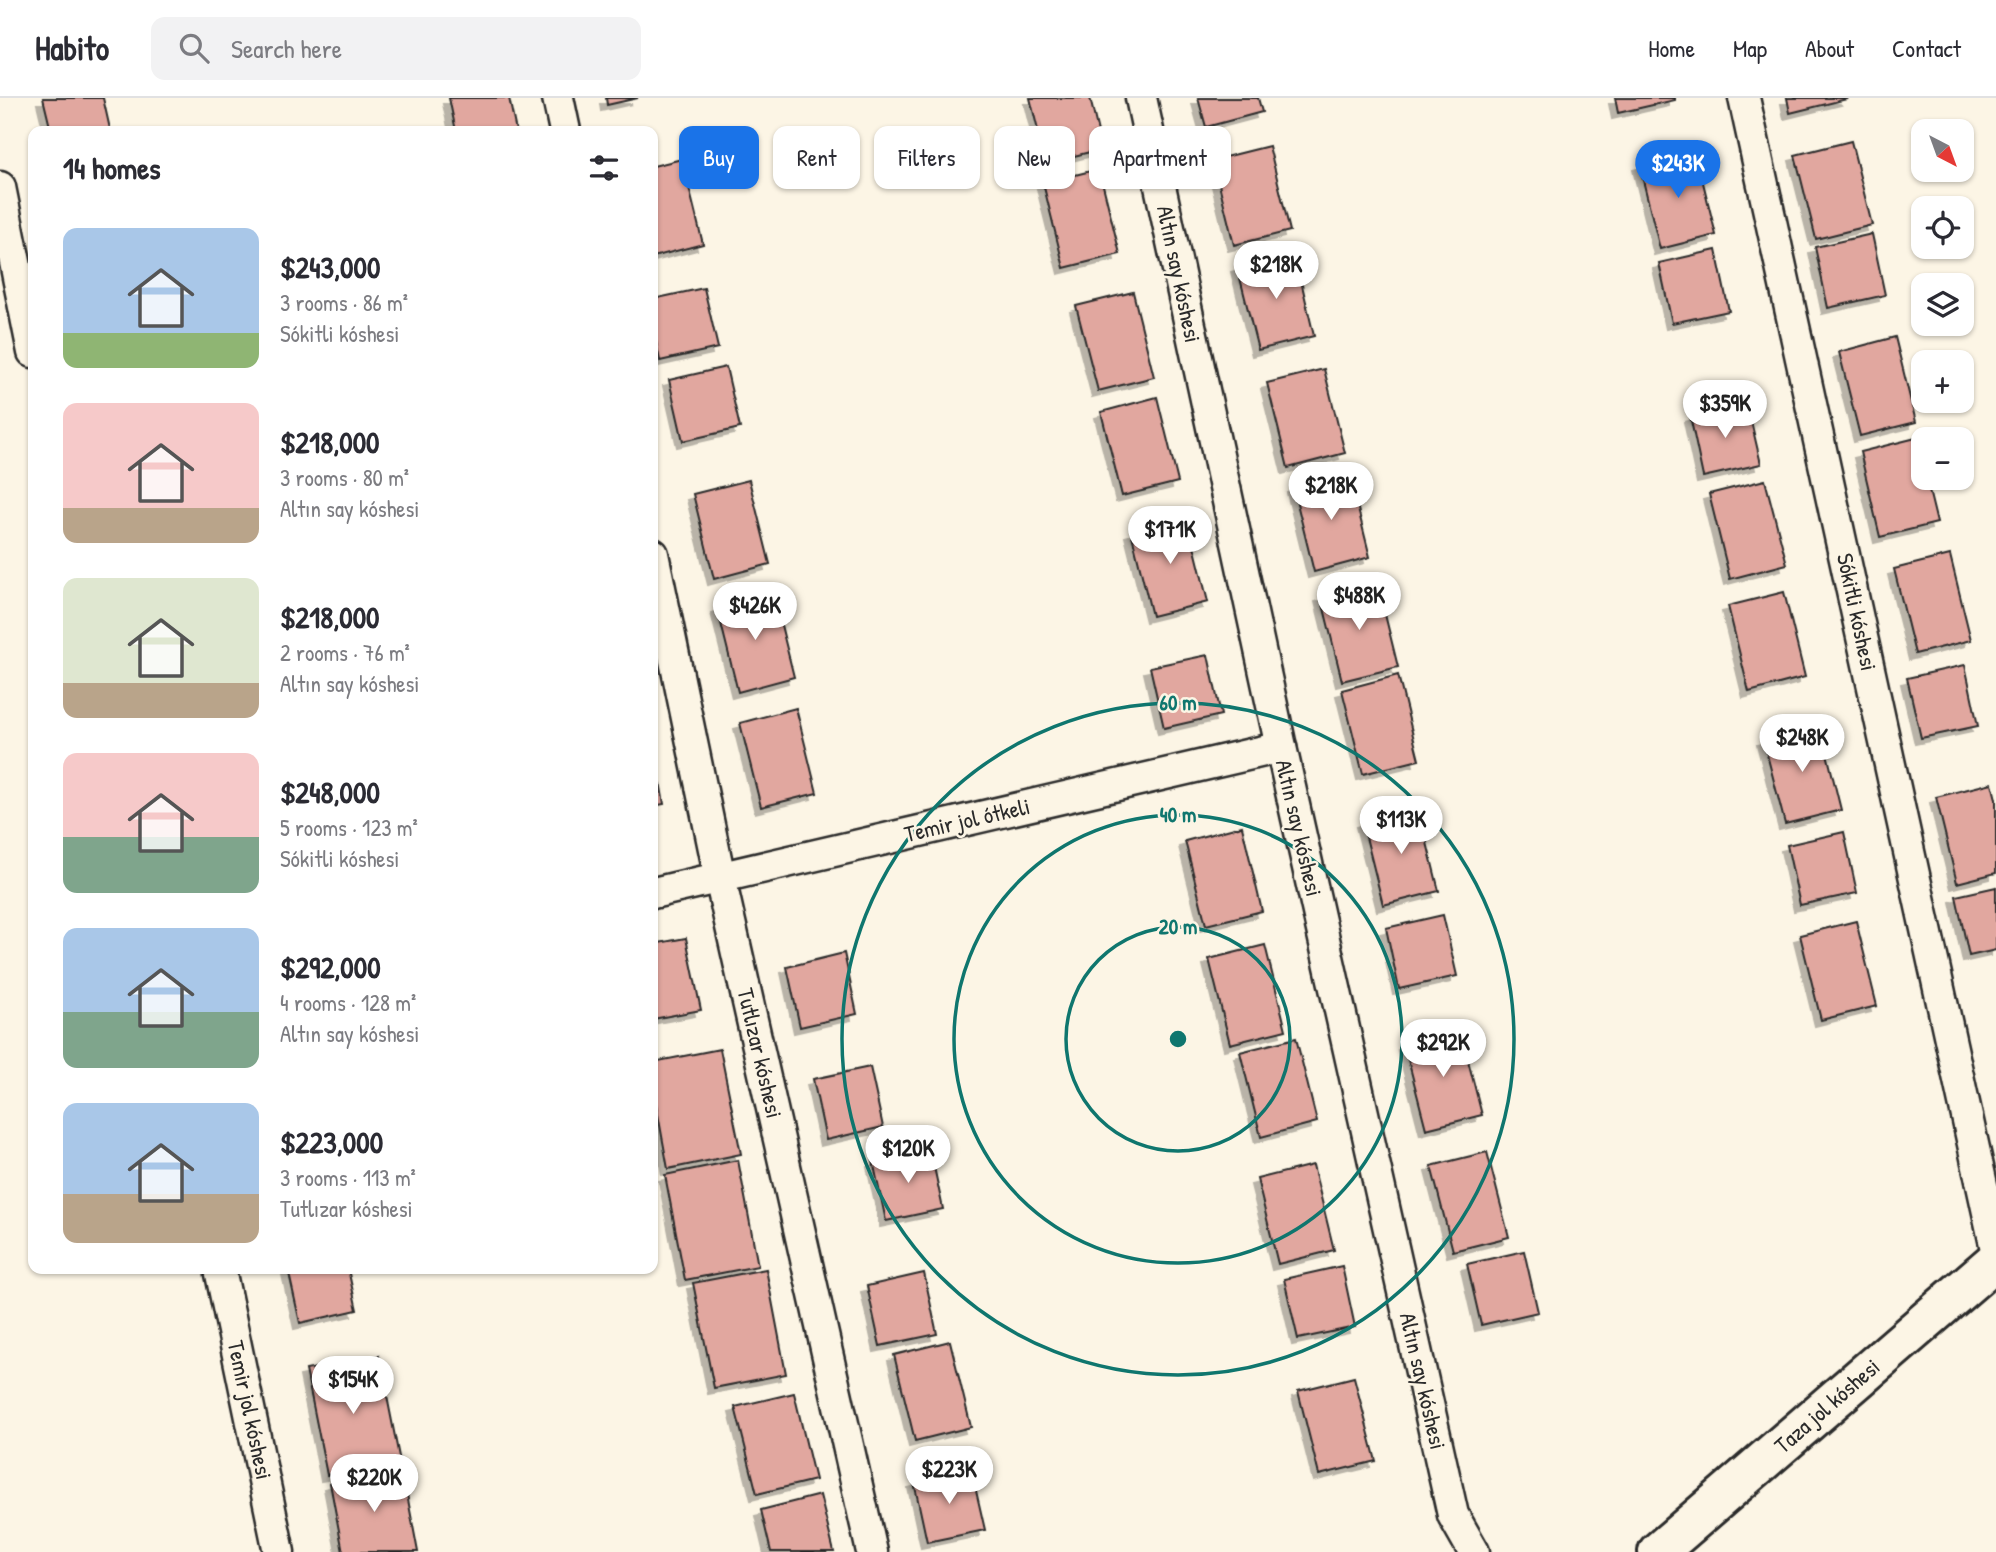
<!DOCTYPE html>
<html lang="en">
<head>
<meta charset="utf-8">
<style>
  :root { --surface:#fff; --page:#f2f2f3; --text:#2b2b33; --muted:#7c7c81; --line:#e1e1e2; --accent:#1a73e8 }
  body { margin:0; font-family:"Patrick Hand",sans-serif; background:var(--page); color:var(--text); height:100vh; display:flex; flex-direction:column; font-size:26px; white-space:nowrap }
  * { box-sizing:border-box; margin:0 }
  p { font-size:23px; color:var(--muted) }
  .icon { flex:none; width:38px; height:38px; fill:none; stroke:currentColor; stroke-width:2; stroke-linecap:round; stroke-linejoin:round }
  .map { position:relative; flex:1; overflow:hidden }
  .side { position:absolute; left:28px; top:28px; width:630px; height:1148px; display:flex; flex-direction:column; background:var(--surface); border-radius:14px; box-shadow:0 2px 5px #0004 }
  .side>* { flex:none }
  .top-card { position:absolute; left:679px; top:28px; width:665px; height:63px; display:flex; gap:14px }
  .needle { width:46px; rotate:139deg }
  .fabs { position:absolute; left:1911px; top:21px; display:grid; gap:14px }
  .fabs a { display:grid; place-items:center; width:63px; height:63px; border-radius:14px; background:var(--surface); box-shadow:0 2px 5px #0004; font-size:35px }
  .price { position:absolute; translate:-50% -60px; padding:0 16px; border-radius:24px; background:#fff; color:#222; font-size:23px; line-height:46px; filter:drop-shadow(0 2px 4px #0008) }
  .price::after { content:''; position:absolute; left:50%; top:42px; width:21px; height:16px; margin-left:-10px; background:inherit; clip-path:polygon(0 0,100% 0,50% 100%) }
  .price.current { background:var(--accent); color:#fff }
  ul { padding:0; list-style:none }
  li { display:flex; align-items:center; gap:21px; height:175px; padding:0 35px }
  li span { display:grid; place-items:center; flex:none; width:196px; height:140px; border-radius:14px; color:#555 }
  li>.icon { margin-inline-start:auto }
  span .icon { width:84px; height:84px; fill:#fffc; stroke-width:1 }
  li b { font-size:30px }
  h2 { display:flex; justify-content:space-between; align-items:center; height:84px; padding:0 35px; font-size:30px }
  .tag { padding:0 24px; border-radius:14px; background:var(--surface); box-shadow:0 2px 5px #0004; font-size:24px; line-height:63px }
  .tag.current { background:var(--accent); color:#fff }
  header { display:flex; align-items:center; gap:42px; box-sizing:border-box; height:98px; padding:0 35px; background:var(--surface); border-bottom:2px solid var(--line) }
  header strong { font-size:33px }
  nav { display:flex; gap:38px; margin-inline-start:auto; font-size:24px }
  .search { width:490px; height:63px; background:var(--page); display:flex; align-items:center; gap:18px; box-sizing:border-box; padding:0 24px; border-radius:14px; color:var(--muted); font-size:26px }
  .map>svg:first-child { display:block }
</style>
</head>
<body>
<header>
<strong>Habito</strong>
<div class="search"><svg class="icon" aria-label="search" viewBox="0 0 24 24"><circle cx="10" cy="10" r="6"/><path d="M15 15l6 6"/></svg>Search here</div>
<nav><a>Home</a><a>Map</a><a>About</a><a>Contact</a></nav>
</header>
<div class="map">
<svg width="1996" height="1454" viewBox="0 0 1996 1454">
  <defs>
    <filter id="shadow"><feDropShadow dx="-6" dy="6" stdDeviation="0" flood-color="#0004"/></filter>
  </defs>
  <rect width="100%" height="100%" fill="#fcf5e5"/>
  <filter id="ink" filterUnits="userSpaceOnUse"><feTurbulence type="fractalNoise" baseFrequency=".0143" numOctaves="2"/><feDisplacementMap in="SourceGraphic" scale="14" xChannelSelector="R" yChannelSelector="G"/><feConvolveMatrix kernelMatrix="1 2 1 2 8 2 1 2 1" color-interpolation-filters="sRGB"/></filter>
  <g filter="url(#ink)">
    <g fill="#e1a79f" stroke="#2b2b2b" stroke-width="2" filter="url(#shadow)">
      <polygon points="43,0 103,0 110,31 101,33 51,33"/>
      <polygon points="449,0 509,0 516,33 456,33"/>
      <polygon points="606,0 638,0 607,7"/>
      <polygon points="1030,0 1090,0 1102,51 1046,65"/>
      <polygon points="1198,0 1258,0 1262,14 1206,29"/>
      <polygon points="1615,0 1675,0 1675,2 1618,15"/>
      <polygon points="1787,0 1846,0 1847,1 1790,15"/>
      <polygon points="1851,43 1872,127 1816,141 1795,57"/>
      <polygon points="1269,48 1290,133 1234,147 1213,62"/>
      <polygon points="1695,52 1716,137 1660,151 1639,66"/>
      <polygon points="682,61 703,146 653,159 653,68"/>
      <polygon points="1099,71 1120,156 1064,170 1043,85"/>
      <polygon points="1872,136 1885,197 1828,210 1815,149"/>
      <polygon points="1716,152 1729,213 1672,225 1659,165"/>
      <polygon points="1294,153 1314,238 1258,252 1237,168"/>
      <polygon points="704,190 718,250 660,263 653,228 653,201"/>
      <polygon points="1133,194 1154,279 1098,293 1076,208"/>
      <polygon points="1895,239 1916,324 1860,338 1839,254"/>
      <polygon points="726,269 740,330 683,343 669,282"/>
      <polygon points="1324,271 1345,355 1288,370 1267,285"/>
      <polygon points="1157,299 1178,384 1122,398 1101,314"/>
      <polygon points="1747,306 1761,366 1703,379 1690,318"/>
      <polygon points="1916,340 1923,370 1923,380 1926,380 1937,425 1880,439 1860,354"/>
      <polygon points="1349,375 1370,459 1314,474 1293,389"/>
      <polygon points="749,382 770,466 714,481 693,396"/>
      <polygon points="1765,382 1787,466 1730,481 1709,396"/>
      <polygon points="1187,419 1208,504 1152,518 1131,433"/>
      <polygon points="1950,457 1971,542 1915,556 1894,471"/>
      <polygon points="1377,484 1398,569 1342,583 1321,498"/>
      <polygon points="1784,494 1805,579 1749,594 1728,508"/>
      <polygon points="773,495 794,579 738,594 717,509"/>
      <polygon points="1208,557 1221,617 1164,630 1150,569"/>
      <polygon points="1965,567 1978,628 1921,640 1907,580"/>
      <polygon points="1398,577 1419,662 1363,676 1342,592"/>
      <polygon points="796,610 817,695 761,709 740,625"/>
      <polygon points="1820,627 1841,712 1785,726 1763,641"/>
      <polygon points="653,645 664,706 653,708"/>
      <polygon points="1992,685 1996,701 1996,775 1957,785 1936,699"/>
      <polygon points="1418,708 1439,793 1383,807 1362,723"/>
      <polygon points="1242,728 1262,813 1206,827 1185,743"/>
      <polygon points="1844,734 1857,795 1800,807 1787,747"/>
      <polygon points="1996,789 1996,852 1969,858 1956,798"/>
      <polygon points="1443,817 1457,878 1399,891 1386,830"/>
      <polygon points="1856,823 1877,908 1821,922 1800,837"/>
      <polygon points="686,840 701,912 653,921 653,846"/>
      <polygon points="1265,847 1286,932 1230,946 1209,861"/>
      <polygon points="844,855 857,916 800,929 787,869"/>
      <polygon points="1460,931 1482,1017 1426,1031 1404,946"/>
      <polygon points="1296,940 1317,1024 1261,1039 1240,954"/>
      <polygon points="720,951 741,1056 668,1071 653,989 653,964"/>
      <polygon points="870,969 883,1029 826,1042 813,981"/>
      <polygon points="930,1050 943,1111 886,1123 873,1063"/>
      <polygon points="1487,1054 1509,1139 1453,1153 1431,1068"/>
      <polygon points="738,1062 758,1168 685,1182 665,1077"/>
      <polygon points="1313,1067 1334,1152 1278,1166 1257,1081"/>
      <polygon points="1524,1153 1538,1214 1481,1227 1467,1166"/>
      <polygon points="1342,1168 1355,1229 1298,1241 1284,1181"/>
      <polygon points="288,1171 348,1171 357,1212 300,1225"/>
      <polygon points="766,1171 786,1276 714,1290 693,1185"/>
      <polygon points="924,1175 937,1236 880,1248 867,1188"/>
      <polygon points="950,1243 971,1329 915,1343 894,1257"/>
      <polygon points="379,1258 400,1364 327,1377 306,1272"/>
      <polygon points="1354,1279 1376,1363 1319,1377 1298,1293"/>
      <polygon points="794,1295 815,1382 757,1396 735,1309"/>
      <polygon points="402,1370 418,1454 343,1454 330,1385"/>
      <polygon points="971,1371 985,1432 927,1444 914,1384"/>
      <polygon points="820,1397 834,1454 771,1454 761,1412"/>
    </g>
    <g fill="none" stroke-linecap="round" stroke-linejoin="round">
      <g stroke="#2b2b2b" stroke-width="35">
        <g id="minor">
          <polyline points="558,0 565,33"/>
          <polyline points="1141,0 1281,649 1453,1417 1474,1454"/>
          <polyline points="1744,0 1996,1151"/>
          <polyline points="0,89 33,254"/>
          <polyline points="653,456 720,780 872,1454"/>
          <polyline points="653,795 1281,649"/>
          <polyline points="220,1171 279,1454"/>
        </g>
      </g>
      <g stroke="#2b2b2b" stroke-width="44">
        <polyline id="secondary" points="1658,1454 1996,1162"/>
      </g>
      <use href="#minor" stroke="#fcf5e5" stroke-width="30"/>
      <use href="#secondary" stroke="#fcf5e5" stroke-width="38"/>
    </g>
  </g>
  <g fill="none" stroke="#0f766e" stroke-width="3.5">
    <circle cx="1178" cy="941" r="112"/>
    <circle cx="1178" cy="941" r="224"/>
    <circle cx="1178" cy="941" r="336"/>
  </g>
  <g text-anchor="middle" stroke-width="5" stroke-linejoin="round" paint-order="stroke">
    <g font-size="23" fill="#2b2b2b" stroke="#fcf5e5">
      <text transform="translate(1179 176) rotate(78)" y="8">Altın say kóshesi</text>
      <text transform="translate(1857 514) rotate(78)" y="8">Sókitli kóshesi</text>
      <text transform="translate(967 722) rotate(-13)" y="8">Temir jol ótkeli</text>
      <text transform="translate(1299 730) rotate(77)" y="8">Altın say kóshesi</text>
      <text transform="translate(760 955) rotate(77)" y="8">Tutlızar kóshesi</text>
      <text transform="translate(1423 1283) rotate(77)" y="8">Altın say kóshesi</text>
      <text transform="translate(1827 1308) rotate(-41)" y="8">Taza jol kóshesi</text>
      <text transform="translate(250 1312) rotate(78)" y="8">Temir jol kóshesi</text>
    </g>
  </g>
  <circle cx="1178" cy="941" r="10" fill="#0f766e" stroke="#fcf5e5" stroke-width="3.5"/>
  <g font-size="21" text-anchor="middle" font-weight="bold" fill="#0f766e" stroke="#fcf5e5" stroke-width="5" stroke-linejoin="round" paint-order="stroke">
    <text x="1178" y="612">60 m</text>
    <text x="1178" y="724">40 m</text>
    <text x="1178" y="836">20 m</text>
  </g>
</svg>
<div class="fabs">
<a><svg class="needle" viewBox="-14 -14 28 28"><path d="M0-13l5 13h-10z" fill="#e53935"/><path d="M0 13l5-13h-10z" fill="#7c7c81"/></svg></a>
<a><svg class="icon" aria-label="locate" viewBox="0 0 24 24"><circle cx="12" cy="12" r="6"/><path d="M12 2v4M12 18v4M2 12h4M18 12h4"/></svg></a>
<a><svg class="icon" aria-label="layers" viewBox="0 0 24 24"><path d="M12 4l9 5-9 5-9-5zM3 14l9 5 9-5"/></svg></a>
<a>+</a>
<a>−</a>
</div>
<b class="price current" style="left:1678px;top:102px">$243K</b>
<b class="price" style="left:1276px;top:203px">$218K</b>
<b class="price" style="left:1725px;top:342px">$359K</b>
<b class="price" style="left:1331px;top:424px">$218K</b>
<b class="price" style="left:1170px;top:468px">$171K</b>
<b class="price" style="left:1359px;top:534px">$488K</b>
<b class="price" style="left:755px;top:544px">$426K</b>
<b class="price" style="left:1802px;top:676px">$248K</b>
<b class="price" style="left:1401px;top:758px">$113K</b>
<b class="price" style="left:1443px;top:981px">$292K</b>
<b class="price" style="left:908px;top:1087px">$120K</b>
<b class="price" style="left:353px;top:1318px">$154K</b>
<b class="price" style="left:949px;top:1408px">$223K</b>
<b class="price" style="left:374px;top:1416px">$220K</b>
<div class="top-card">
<a class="tag current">Buy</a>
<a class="tag">Rent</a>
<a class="tag">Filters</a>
<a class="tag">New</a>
<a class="tag">Apartment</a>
</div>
<section class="side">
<h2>14 homes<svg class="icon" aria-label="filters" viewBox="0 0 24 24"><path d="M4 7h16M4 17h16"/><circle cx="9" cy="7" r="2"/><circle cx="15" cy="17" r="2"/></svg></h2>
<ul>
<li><span style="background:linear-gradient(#a9c7e8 75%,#8fb573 0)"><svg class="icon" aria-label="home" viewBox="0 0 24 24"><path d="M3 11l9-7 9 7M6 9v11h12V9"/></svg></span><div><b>$243,000</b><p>3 rooms · 86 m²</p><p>Sókitli kóshesi</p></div></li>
<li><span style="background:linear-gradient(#f6c9c9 75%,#b9a48a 0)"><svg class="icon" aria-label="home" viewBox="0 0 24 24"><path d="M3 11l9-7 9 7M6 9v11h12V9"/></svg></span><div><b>$218,000</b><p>3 rooms · 80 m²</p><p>Altın say kóshesi</p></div></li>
<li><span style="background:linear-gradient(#dfe7d0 75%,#b9a48a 0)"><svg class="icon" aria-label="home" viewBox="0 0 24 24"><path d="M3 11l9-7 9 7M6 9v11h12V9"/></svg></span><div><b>$218,000</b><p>2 rooms · 76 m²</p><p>Altın say kóshesi</p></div></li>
<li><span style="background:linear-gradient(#f6c9c9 60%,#7fa58c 0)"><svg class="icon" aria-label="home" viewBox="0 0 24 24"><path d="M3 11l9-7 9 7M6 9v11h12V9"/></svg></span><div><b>$248,000</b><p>5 rooms · 123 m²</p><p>Sókitli kóshesi</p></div></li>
<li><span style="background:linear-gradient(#a9c7e8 60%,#7fa58c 0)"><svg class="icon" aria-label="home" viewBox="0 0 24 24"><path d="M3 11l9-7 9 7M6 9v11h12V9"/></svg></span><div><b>$292,000</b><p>4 rooms · 128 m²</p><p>Altın say kóshesi</p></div></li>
<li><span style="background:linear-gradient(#a9c7e8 65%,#b9a48a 0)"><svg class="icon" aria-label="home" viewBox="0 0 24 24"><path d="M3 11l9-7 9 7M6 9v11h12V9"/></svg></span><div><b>$223,000</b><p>3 rooms · 113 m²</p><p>Tutlızar kóshesi</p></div></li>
</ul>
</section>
</div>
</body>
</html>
